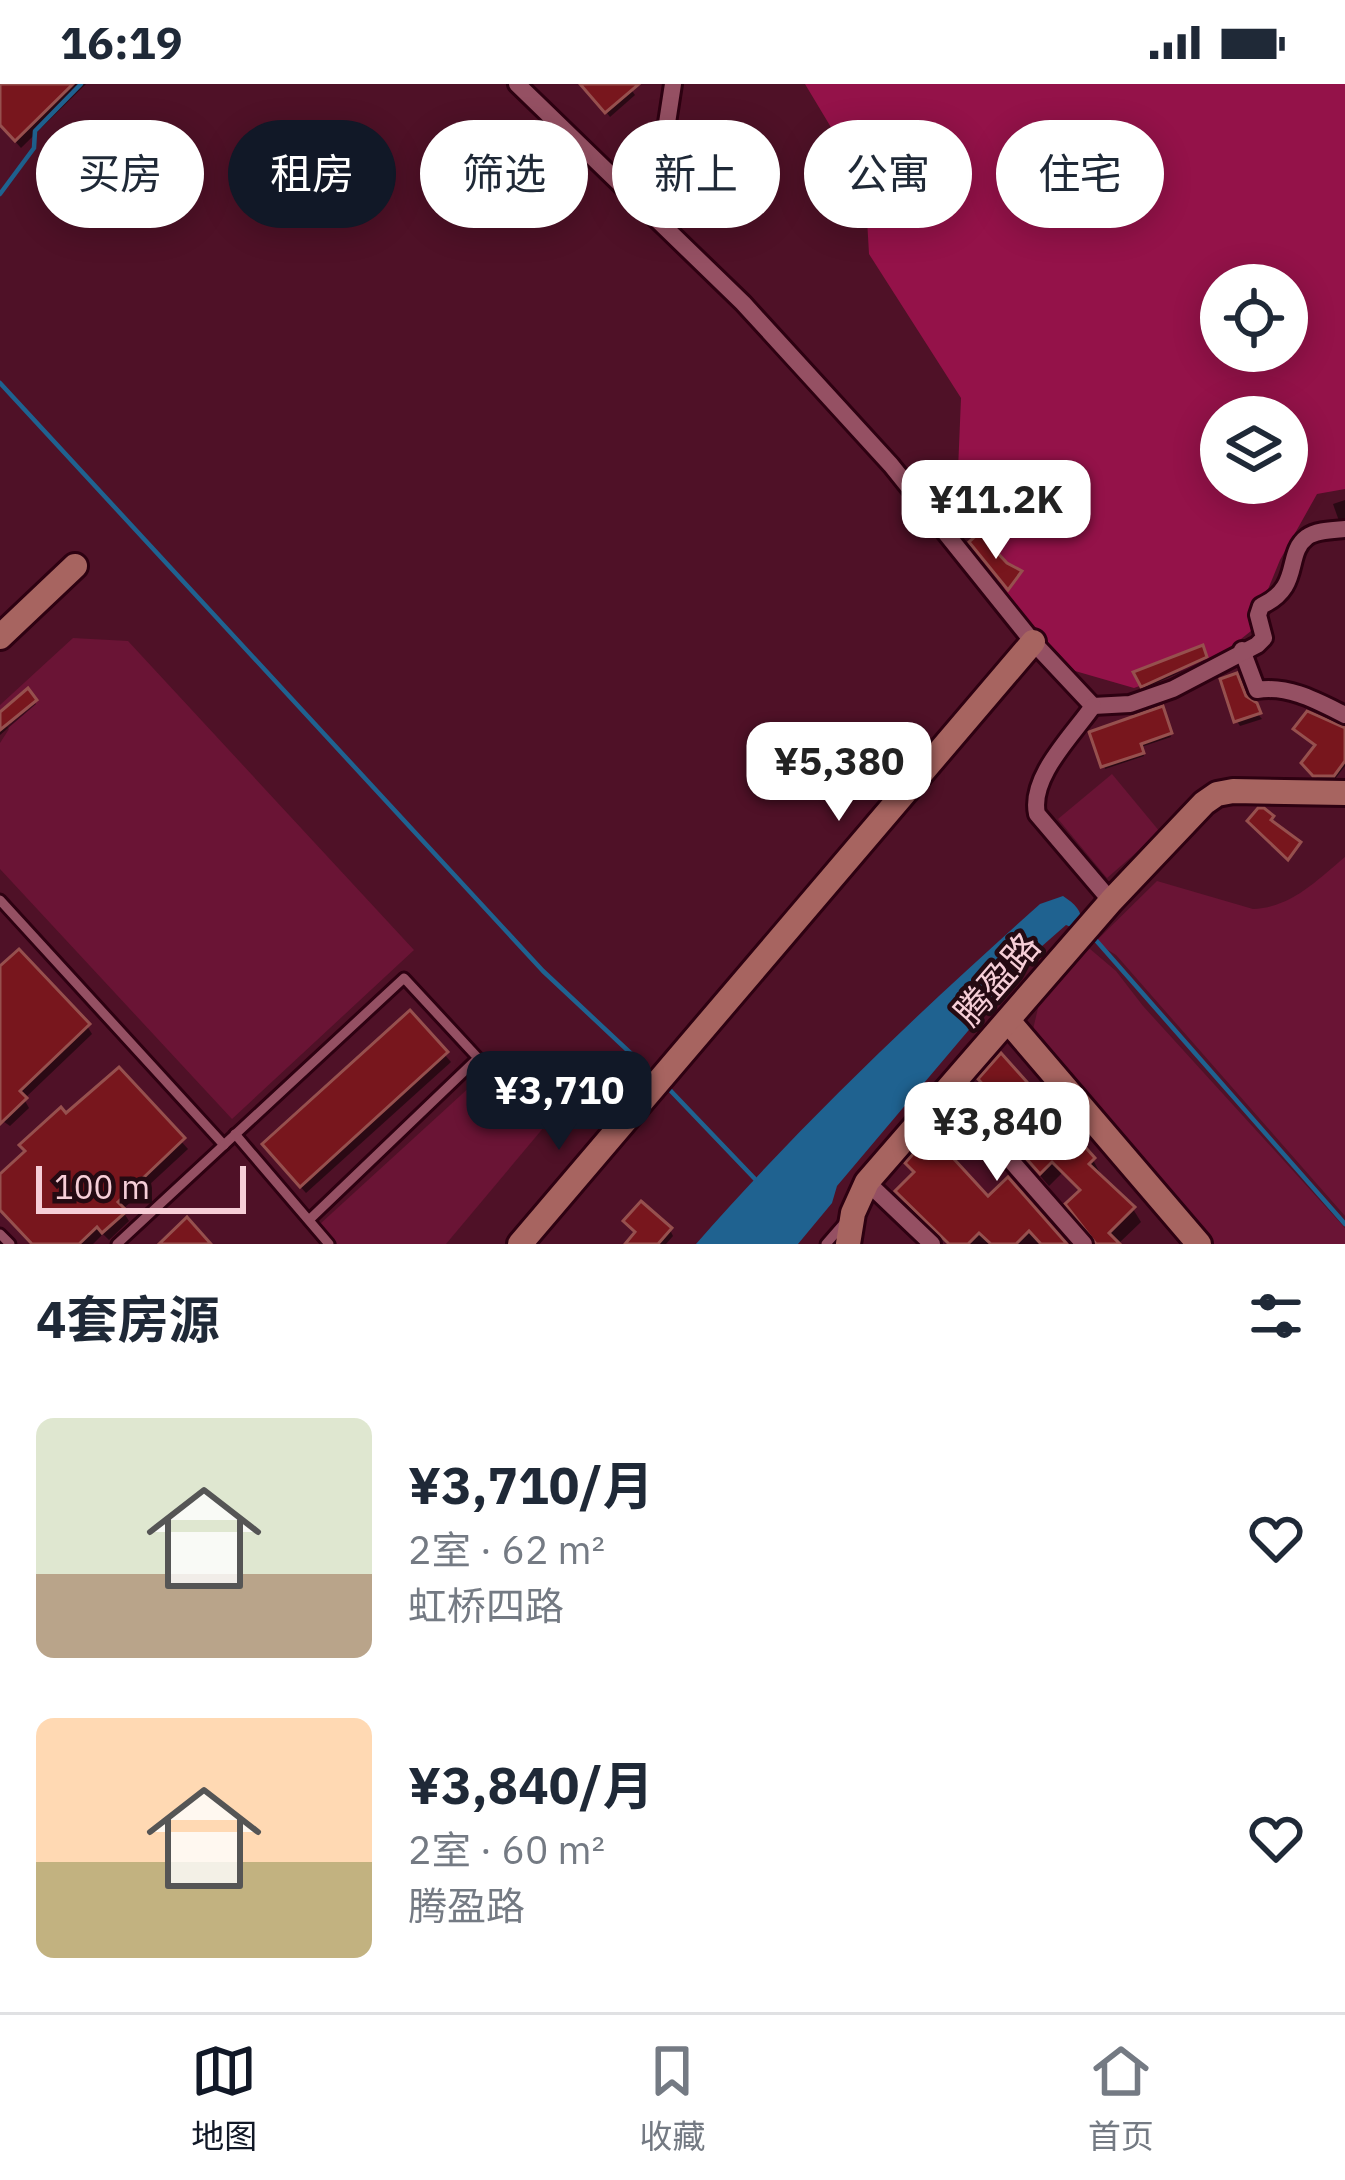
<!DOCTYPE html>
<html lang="zh">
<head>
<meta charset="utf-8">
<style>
  :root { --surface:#fff; --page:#f6f6f7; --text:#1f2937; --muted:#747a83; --line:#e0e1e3; --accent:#111827 }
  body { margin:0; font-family:"IBM Plex Sans","Noto Sans SC",sans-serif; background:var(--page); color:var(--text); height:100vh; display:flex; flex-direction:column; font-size:45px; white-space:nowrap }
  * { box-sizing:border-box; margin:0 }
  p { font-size:39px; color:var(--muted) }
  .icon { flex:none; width:66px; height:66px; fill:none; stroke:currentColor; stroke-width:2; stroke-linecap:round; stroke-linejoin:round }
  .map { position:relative; height:1160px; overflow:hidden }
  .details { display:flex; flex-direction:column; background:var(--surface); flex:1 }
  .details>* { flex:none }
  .hud { position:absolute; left:36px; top:36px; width:1275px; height:108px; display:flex; gap:24px }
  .buttons { position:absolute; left:1200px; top:180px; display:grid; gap:24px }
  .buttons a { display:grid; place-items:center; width:108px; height:108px; border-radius:50%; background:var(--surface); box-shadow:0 6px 30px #0003; font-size:60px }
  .scale { position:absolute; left:36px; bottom:30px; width:210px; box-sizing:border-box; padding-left:12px; border:6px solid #f6ced7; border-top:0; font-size:33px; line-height:42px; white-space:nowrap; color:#f6ced7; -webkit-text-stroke:9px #250a12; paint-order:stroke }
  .price { position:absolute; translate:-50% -102px; padding:0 27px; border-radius:24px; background:#fff; color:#222; font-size:39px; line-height:78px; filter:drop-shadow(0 3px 6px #0008) }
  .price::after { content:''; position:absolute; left:50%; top:72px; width:36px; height:27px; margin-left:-18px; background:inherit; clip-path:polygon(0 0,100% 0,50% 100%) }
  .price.on { background:var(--accent); color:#fff }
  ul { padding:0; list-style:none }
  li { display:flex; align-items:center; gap:36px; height:300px; padding:0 36px }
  li span { display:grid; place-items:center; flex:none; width:336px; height:240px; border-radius:18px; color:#555 }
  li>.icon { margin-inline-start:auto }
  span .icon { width:144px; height:144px; fill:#fffc; stroke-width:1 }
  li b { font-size:51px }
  h2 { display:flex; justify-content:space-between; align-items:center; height:144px; padding:0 36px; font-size:51px }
  .tag { padding:0 42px; border-radius:54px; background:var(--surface); box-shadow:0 6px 30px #0003; font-size:42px; line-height:108px }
  .tag.on { background:var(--accent); color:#fff }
  .status { display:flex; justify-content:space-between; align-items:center; height:84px; padding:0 60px; background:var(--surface); direction:ltr }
  .status svg { height:33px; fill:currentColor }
  .menu { display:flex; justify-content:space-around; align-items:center; height:168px; border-top:3px solid var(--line); background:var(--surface); font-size:33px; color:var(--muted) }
  .menu a { display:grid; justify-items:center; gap:6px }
  .menu .on { color:var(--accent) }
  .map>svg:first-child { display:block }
</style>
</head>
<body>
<div class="status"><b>16:19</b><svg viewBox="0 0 49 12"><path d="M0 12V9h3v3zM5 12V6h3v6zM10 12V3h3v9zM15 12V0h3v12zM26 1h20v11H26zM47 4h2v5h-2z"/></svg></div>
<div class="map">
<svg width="1345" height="1160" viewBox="0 0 1345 1160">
  <rect width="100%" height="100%" fill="#4f1127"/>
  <g fill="#6a1435">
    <polygon points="73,554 128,557 414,866 232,1035 0,785 0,659 9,645 0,635 0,621"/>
    <polygon points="1112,690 1160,748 1107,794 1058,735"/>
    <path d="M1345,773V1132L1116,871L1095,858L1157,797L1253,825C1292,823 1316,797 1345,773Z"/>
    <polygon points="1083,859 1116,887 1143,922 1345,1144 1345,1160 1213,1160 1031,954 1042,907"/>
    <polygon points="508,968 560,1024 446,1160 337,1160 320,1140"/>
  </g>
  <path fill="#941249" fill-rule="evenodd" d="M805,0H1345V405L1317,410L1280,476L1251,547L1216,575L1134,604L1075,587L1011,518L957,410L961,314L869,170L865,100ZM1221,201H1287V267H1221ZM1221,333H1287V399H1221Z"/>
  <path fill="#1f6290" d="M1063,812C1075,820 1082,826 1082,841L1078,846L1066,841L1033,870L837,1102L832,1119L798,1160H696C803,1038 919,928 1040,820Z"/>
  <g fill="#0007">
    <polygon points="0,0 86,0 21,64 0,40"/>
    <polygon points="585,0 627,0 635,11 610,33"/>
    <polygon points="1345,416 1345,437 1339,437 1333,420"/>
    <polygon points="1202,565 1206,577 1145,604 1138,590"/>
    <polygon points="27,609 36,620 0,651 0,631"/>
    <polygon points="1245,615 1262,635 1240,642 1237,637"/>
    <polygon points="1163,629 1171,653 1141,663 1144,672 1105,685 1104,682"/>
    <polygon points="1345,648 1345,682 1335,695 1317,694 1306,682 1318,662"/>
    <polygon points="0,886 87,942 92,950 24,1015 29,1024 10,1042 0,1035"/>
    <polygon points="409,930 451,978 306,1109 270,1069"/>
    <polygon points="118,987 188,1065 122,1126 129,1137 109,1156 103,1150 93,1160 32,1160 0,1126 0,1094"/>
    <polygon points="982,996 1093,1076 1100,1089 1098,1092 1133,1125 1141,1138 1118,1160 1099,1160 1081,1109 1062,1089 1049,1102 1019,1067 1011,1054 1021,1043"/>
    <polygon points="898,1107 988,1117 1063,1160 947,1160 906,1121"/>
    <polygon points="670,1146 673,1152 666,1160 629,1160"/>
  </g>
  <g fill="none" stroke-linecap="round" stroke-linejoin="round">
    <g stroke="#1f6290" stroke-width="4.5">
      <polyline points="0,110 34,64 35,47 81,0"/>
      <polyline points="0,299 543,887 655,992"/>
      <polyline points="1094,854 1345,1140"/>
      <polyline points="668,1004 755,1095"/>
    </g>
  </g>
  <g fill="#78161d" stroke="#96504e" stroke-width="3">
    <polygon points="0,0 73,0 15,57 0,41"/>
    <polygon points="580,0 639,0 605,29"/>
    <polygon points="979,449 1007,479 1022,487 1008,506 969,458"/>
    <polygon points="1203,561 1207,573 1141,603 1133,588"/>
    <polygon points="1237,589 1246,612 1257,619 1261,629 1234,638 1220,595"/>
    <polygon points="28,604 37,616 0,646 0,628"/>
    <polygon points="1163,622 1172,649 1141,660 1144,669 1101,683 1089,648"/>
    <polygon points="1307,627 1345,644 1345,677 1334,692 1313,692 1301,679 1315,661 1293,645"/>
    <polygon points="1258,724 1264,724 1274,732 1271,736 1301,758 1288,776 1247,737"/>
    <polygon points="19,865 90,940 20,1007 27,1014 0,1040 0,882"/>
    <polygon points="410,926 448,968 300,1103 262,1060"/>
    <polygon points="1001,969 1095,1074 1089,1080 1135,1123 1109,1149 1120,1160 1096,1160 1065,1120 1080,1106 1052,1078 1040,1090 1007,1053 1020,1041 978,995"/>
    <polygon points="119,983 185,1054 118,1118 127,1127 102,1149 97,1143 79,1160 32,1160 0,1126 0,1090 25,1067 19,1061 61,1023 66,1029"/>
    <polygon points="931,1050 988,1112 1008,1093 1067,1160 1041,1160 1029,1147 1016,1160 991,1160 979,1149 968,1160 949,1160 895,1107 914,1088 905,1079"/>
    <polygon points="641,1117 672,1144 658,1160 625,1160 635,1148 623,1137"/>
    <polygon points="187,1133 211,1160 159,1160"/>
  </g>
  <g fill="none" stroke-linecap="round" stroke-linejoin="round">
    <g stroke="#2d0111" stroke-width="15">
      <g id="lane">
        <polyline points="0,816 224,1061"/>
        <polyline points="235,1050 329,1160"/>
        <polyline points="0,1150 10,1160"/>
        <polyline points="117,1160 404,894 478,974 309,1136"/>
        <polyline points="826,1160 846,1137"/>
      </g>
    </g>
    <g stroke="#2d0111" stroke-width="22">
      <g id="street">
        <polyline points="517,0 743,219 891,381 1033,558 1093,622"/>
        <polyline points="640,123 659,91 673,0"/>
        <path d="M1242,566L1257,606C1289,601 1317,617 1345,631"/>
        <path d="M1093,622L1130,620L1173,605L1257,561L1264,554L1258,531L1261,522C1303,503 1284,470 1307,453C1316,446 1334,446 1345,445"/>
        <path d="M1093,622C1073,651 1029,693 1037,730L1111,817"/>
        <polyline points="948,1005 1084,1160"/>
        <polyline points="867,1098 932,1160"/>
      </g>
    </g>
    <g stroke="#2d0111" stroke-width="30">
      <g id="secondary">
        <polyline points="0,553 75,482"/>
        <polyline points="1009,938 1199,1160"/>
        <polyline points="520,1160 1033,558"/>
        <polyline points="848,1160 853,1129 867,1098 1111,817 1204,719 1217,710 1233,707 1345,709"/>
      </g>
    </g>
    <use href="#lane" stroke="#955063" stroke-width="9"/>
    <use href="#street" stroke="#955063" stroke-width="16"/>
    <use href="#secondary" stroke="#a76460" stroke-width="24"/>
  </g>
  <g text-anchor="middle" stroke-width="9" stroke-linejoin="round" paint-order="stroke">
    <g font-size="36" fill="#f6ced7" stroke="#250a12">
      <text transform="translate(997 895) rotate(-49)" y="13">腾盈路</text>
    </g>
  </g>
</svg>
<div class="buttons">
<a><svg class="icon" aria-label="locate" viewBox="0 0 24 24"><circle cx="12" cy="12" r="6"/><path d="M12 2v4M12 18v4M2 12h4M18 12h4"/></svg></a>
<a><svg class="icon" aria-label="layers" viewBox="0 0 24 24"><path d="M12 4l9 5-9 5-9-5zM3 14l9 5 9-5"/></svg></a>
</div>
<div class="scale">100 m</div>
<b class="price" style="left:996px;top:478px">¥11.2K</b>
<b class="price" style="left:839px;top:740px">¥5,380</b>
<b class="price on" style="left:559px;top:1069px">¥3,710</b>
<b class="price" style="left:997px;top:1100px">¥3,840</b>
<div class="hud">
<a class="tag">买房</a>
<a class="tag on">租房</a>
<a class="tag">筛选</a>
<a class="tag">新上</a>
<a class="tag">公寓</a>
<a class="tag">住宅</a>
</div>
</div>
<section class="details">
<h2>4套房源<svg class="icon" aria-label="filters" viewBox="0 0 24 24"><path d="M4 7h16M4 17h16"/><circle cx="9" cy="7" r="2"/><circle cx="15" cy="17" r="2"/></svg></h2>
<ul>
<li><span style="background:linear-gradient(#dfe7d0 65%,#b9a48a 0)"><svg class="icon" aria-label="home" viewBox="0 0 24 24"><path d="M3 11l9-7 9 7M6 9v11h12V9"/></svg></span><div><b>¥3,710/月</b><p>2室 · 62 m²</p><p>虹桥四路</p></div><svg class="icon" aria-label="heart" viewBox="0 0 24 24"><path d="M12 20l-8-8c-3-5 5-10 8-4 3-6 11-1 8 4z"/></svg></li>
<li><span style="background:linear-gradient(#ffd9b3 60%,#c2b280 0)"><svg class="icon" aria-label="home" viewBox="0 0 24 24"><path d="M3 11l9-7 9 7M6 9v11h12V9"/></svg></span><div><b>¥3,840/月</b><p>2室 · 60 m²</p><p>腾盈路</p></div><svg class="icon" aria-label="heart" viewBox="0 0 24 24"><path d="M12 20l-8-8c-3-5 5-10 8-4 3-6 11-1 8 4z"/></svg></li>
</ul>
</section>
<nav class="menu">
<a class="on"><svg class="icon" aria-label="map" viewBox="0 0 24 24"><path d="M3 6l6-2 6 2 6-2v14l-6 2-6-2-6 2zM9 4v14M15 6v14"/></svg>地图</a>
<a><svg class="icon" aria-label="saved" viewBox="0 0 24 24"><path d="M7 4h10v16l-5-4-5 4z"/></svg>收藏</a>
<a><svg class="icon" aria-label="home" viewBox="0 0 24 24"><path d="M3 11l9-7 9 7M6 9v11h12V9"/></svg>首页</a>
</nav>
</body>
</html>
